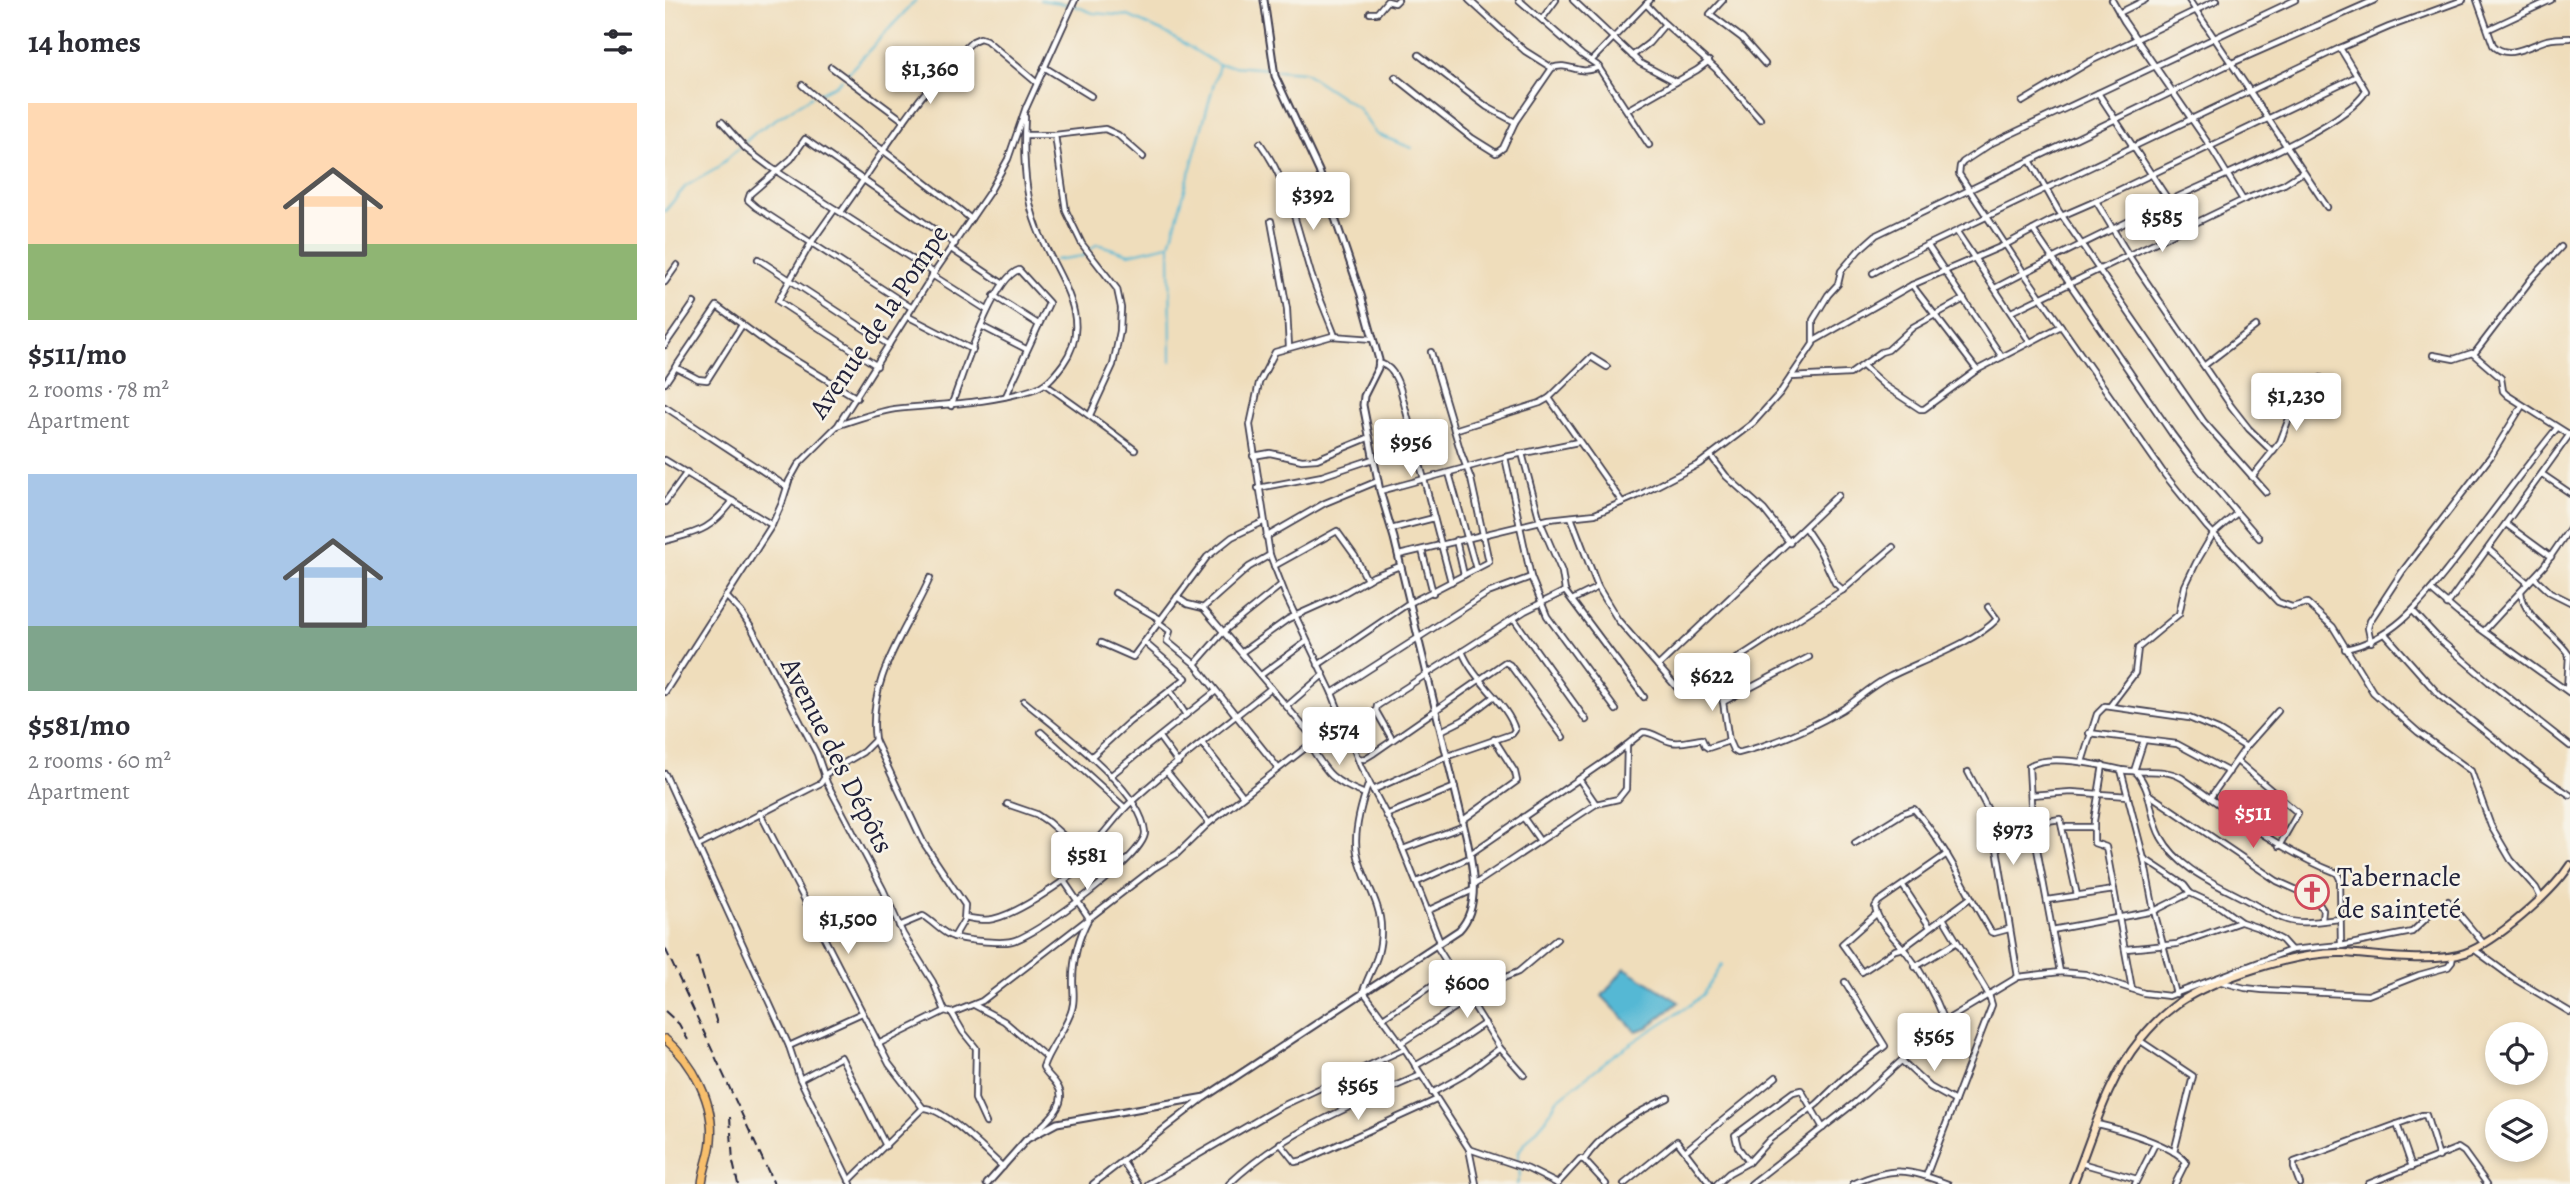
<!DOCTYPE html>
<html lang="en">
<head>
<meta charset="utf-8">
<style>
  :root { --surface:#fff; --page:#f2f2f3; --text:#2b2b33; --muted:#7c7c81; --accent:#d1495b }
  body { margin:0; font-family:Alegreya,serif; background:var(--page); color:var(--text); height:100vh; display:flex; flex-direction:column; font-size:26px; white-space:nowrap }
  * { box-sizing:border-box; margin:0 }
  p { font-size:23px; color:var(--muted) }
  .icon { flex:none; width:38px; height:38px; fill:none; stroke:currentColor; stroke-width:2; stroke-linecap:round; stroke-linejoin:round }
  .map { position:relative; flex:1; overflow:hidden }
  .side { display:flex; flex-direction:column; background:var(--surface); width:665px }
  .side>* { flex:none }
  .fabs { position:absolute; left:1820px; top:1022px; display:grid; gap:14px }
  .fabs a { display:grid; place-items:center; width:63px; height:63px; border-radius:50%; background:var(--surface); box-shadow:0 4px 10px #0003; font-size:35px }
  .price { position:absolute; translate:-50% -60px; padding:0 16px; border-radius:7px; background:#fff; color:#222; font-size:23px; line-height:46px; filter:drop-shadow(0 2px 4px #0008) }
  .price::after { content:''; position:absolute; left:50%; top:42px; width:21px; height:16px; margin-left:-10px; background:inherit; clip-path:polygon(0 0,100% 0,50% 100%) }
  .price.selected { background:var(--accent); color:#fff }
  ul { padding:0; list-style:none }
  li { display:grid; align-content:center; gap:14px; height:371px; padding:0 28px }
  li span { display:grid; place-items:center; height:217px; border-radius:0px; color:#555 }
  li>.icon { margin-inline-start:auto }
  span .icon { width:126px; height:126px; fill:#fffc; stroke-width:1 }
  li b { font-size:30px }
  h2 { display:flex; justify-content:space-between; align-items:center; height:84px; padding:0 28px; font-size:30px }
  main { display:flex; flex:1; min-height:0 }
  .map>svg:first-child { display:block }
</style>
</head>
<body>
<main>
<section class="side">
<h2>14 homes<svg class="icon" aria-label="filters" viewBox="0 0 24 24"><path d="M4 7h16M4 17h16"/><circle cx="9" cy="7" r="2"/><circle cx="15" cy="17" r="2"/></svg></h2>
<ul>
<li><span style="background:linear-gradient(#ffd9b3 65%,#8fb573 0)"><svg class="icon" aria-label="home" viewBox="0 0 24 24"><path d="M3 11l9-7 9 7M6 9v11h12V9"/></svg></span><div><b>$511/mo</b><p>2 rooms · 78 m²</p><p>Apartment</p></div></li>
<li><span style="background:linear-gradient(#a9c7e8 70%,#7fa58c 0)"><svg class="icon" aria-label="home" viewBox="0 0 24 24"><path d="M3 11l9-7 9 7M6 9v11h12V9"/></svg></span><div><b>$581/mo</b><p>2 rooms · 60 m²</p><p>Apartment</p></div></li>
</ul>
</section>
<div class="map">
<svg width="1905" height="1184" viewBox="0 0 1905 1184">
  <rect width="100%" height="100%" fill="#f7f3e8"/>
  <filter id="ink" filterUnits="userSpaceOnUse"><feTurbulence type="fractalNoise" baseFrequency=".0143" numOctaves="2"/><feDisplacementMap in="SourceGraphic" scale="14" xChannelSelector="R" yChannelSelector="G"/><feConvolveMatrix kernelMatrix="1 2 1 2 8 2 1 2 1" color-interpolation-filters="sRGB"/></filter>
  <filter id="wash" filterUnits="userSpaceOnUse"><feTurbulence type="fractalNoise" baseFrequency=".00686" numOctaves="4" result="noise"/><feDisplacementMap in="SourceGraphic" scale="28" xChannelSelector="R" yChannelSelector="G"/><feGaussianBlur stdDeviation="1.57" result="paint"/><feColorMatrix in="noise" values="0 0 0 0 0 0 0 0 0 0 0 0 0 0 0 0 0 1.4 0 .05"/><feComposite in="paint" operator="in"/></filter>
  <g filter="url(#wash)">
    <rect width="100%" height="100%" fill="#efddbb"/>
    <polygon fill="#55b8d4" stroke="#3c6d88" stroke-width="2" points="960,968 1014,1002 983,1027 971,1031 937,996"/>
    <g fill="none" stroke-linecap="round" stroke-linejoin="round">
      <g stroke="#55b8d4" stroke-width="2">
        <polyline points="375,0 408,5 428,13 463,16 501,33 554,65 605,69"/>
        <polyline points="611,70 639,72 693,108 711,134 747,148"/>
        <polyline points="181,75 251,0"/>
        <polyline points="152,94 171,85 177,79"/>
        <polyline points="0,211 21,186 51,169 92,131 147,96"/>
        <polyline points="425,250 432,244 464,254 503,245"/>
        <polyline points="390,260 418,256 421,253"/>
        <polyline points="506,361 505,244 554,65"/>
        <polyline points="853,1163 853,1154 856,1148 882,1118 892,1100 950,1054 1028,1003 1038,994 1057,965"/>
        <polyline points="852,1184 855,1175 854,1169"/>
      </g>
    </g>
  </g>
  <g filter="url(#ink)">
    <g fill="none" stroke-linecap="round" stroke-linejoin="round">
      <g stroke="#413e4e" stroke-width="8">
        <g id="minor">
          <polyline points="804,0 860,51 887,68"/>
          <polyline points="854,0 917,55 932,65 984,145"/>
          <polyline points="908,0 975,63 1011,82"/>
          <polyline points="1058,0 1045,14 1077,38 1100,64"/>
          <polyline points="1447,0 1459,21 1545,146 1578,200"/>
          <polyline points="1524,0 1662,207"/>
          <polyline points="1630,0 1327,143 1298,162 1295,166 1294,174 1359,273 1500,475 1542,527 1613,602 1627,607 1642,603 1668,627 1708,692 1753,732 1806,771 1826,826 1846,860 1871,888 1876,898"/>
          <path d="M1812,0L1828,45C1842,61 1865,45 1882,40C1890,38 1897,38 1905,38"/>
          <polyline points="981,4 998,22 1051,69 1095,119"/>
          <polyline points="705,13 712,13 722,1 730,3 733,0"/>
          <polyline points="1454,13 1480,0"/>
          <polyline points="877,19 891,0"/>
          <polyline points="1824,29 1886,0"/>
          <polyline points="754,55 822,107 850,122"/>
          <polyline points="967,56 984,43 1000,24"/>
          <polyline points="927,60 985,0"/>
          <polyline points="166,67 239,121"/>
          <polyline points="379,67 426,96"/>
          <path d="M730,77L807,138L831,153L838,148L850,122L887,68C905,61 912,77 934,67"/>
          <path d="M137,85C191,133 251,173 306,219"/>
          <polyline points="1433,93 1504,201"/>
          <polyline points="1357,102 1426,61 1552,0"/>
          <polyline points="361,108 410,0"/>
          <polyline points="962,110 1032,70 1044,61"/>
          <polyline points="57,122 81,149 105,167 269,273"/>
          <polyline points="360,135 390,135 440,129 453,135 478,157"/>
          <polyline points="390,135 401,211 417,244 452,289 456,308 455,331 448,365 425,415"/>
          <path d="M595,143C624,183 632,228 646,274C653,295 662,315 670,336"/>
          <polyline points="1366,162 1393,210 1539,422 1601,492"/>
          <polyline points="1431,201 1464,256 1566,406 1584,429 1608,452"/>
          <polyline points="170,209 146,243 113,301 212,366"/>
          <path d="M176,212C218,154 254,89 308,41L315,38L321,40L372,83"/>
          <polyline points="606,221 622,309 624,347"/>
          <polyline points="1368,230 1507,434 1528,462 1594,538"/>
          <polyline points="1292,232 1365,342"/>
          <polyline points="1263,246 1337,357"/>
          <polyline points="286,249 337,283"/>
          <polyline points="93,259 224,345"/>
          <polyline points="1208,273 1229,261 1675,48 1724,27 1798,0"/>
          <polyline points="267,275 322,310"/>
          <polyline points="0,282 12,265"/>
          <polyline points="1247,285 1312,370"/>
          <path d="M1330,288C1387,258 1445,231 1502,202C1545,180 1680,128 1701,91L1675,48"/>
          <polyline points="329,296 373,324"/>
          <polyline points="247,308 91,207 83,200 85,194 126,159 140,139 290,244"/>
          <polyline points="1346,312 1578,200 1619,184 1638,172"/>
          <polyline points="242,316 308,350"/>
          <polyline points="316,326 361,349"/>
          <polyline points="708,339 667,336 610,352 594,383 585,425 605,555 621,596 667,693 696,767 732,835 775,942"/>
          <polyline points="1149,341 1247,285 1340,245 1385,221 1431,201 1692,76"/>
          <polyline points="0,345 29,303"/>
          <polyline points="1809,354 1867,278 1896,247"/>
          <polyline points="1768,355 1789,359 1807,353 1836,378 1838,391 1842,395 1905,435"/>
          <path d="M713,363C726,365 731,377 735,388L786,582"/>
          <polyline points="1540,365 1591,326"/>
          <polyline points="1198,366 1220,386 1255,409 1259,409 1312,370 1396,326"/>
          <polyline points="10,367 33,379 42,380 77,325"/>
          <polyline points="942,367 926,357 884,398 957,502"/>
          <polyline points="1126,377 1185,374 1216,352 1223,350 1248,327 1299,299"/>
          <polyline points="0,383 52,306 105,345 192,398"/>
          <path d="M381,385C411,406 441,427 470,450"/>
          <path d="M286,406C297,378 327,278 354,270L384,303L341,396"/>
          <polyline points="0,407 122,487"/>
          <path d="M174,425C192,419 211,412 230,409C276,404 322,404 366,390C381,386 389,376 398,364C432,317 388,272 372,227C359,194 358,152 360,117"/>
          <polyline points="789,430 875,403 884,398"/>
          <polyline points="857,453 875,521 897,572 900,591 979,697"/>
          <polyline points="588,456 605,453 637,460 652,459 703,438"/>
          <polyline points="1046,456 1061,476 1099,510 1125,543"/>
          <polyline points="840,457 866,577 882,616 951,710"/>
          <polyline points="0,460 107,525"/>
          <polyline points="784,473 811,569"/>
          <polyline points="1877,474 1905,493"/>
          <polyline points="1587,477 1615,442 1623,421 1653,386 1656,378"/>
          <polyline points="593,488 657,476 708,459"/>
          <polyline points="715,491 840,457 913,442"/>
          <polyline points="0,502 22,472"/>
          <polyline points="906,517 933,587 953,620 1014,690 1019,693 1178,590 1228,547"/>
          <polyline points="1841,524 1886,557"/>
          <polyline points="1140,528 1154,549 1170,583 1178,590"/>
          <polyline points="726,529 769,518"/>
          <polyline points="601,537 660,503 713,481"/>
          <polyline points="791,540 799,575"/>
          <path d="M0,541C36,531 44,531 68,501"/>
          <polyline points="1823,549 1863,583"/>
          <polyline points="757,550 768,593"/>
          <polyline points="734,555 884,519 930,514 974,495 1034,464 1088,423 1115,393 1148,344 1148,320 1163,295 1173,284 1176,271 1194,250 1211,235 1567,63 1710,0"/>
          <polyline points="609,566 672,531 690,556 702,580"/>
          <polyline points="1869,577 1885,592 1905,602"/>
          <path d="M265,578C241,632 202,678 210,740L258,842L300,905L299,920L289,937"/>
          <polyline points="1766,590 1793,613 1905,693"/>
          <path d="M1856,592C1859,619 1891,634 1904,655L1902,690"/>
          <polyline points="450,593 495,619"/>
          <polyline points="61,596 76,612 87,629 152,754 162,783 218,889 238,934 268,982 280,1011"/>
          <polyline points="512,597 522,604 538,608 650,740"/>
          <polyline points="907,600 933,587"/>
          <polyline points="1782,605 1905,434"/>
          <polyline points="538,608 584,567 605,555"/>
          <polyline points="1748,611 1775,640 1824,682 1905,746"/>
          <polyline points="849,619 921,720"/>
          <polyline points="493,622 505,631 502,641 530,664 613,768"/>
          <polyline points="1819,631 1879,566 1905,528"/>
          <polyline points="1720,634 1774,695 1878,777 1905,795"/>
          <polyline points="1706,642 1703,628 1705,621 1737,572 1826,456 1857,406"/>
          <polyline points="436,643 468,657 542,557 567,537 598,522"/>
          <path d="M1680,649C1730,639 1757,601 1787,564C1823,519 1856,472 1892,428"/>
          <polyline points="577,652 623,619 672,597 709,576 735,566"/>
          <polyline points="530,664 559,631 616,585"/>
          <polyline points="653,665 741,605 824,562 806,479 796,453 766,352"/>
          <polyline points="993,666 1173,495"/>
          <polyline points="596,675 641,642"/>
          <polyline points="1047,676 1056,689 1064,741"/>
          <polyline points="505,690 521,715"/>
          <polyline points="0,692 107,525 117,503 124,481 133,465 173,425 269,273 325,191 343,159 361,107"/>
          <polyline points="667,693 823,593 866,577"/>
          <polyline points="1058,702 1144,657"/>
          <polyline points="622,706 658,675"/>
          <polyline points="1445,706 1470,673 1473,648 1514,614 1520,586 1531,563 1548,534 1572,513"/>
          <polyline points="776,731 798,720 828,697"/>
          <polyline points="376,732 460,808"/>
          <polyline points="1424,733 1512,744 1564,772"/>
          <polyline points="494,737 513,763"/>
          <polyline points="727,739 711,711 712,706 860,611 900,591"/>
          <polyline points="537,743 578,796"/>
          <path d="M644,744C662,773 666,781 700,794"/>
          <polyline points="426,757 464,722 521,678 479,642"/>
          <polyline points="693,758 699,759 709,753 840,662 845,665 898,737"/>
          <polyline points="1572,761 1633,813 1614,846"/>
          <polyline points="1417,762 1432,714 1440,706 1524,718 1553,730 1581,747"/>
          <polyline points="1438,765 1429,821 1429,843 1441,847 1449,890"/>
          <polyline points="1456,770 1479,859 1489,911 1511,994"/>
          <polyline points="1469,771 1479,740"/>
          <polyline points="502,772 544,823"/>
          <polyline points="1303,772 1322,808 1329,830 1353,977"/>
          <path d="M1471,772C1488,791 1484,816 1496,837C1514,870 1552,884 1583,901C1595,907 1608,916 1622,920C1638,925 1659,920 1676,919"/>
          <polyline points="0,774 124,1046 135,1079 186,1184"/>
          <polyline points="159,775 198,752 210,740"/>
          <polyline points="445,776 551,691"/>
          <polyline points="914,779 931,804"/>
          <path d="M704,782C697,802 688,831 692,852C697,879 716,901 716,929C716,958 707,966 698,991L736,1043L804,1149L811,1184"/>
          <path d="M708,790L783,756L847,734L850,730C842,702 809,682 797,651"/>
          <polyline points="1366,795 1406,792 1463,796"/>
          <polyline points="1485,795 1612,881 1650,898 1658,910 1657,920"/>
          <polyline points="1545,798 1581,747 1613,711"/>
          <polyline points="342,804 371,814 383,822 419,854"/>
          <path d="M95,813L224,1064L258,1108C279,1107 321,1152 338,1167"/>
          <polyline points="721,815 790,787"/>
          <polyline points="858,817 875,841"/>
          <polyline points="798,820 852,781 850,772 829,739"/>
          <polyline points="1397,827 1429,827"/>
          <polyline points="1329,830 1395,819 1412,895"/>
          <path d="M1190,843L1238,813L1249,809C1281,845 1301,891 1326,932L1329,933L1344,929"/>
          <polyline points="33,846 148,787 156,783 160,777"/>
          <polyline points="738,849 799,826"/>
          <path d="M805,854L949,755L978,732C989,732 996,740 1007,742C1016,744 1028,740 1037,739L1040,746L1043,748L1064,741L1068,750L1073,753C1109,744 1145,729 1178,709C1193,699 1206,686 1222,678C1251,663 1311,642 1332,619L1323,607"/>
          <polyline points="1480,859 1519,885 1525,893 1555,907 1576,922 1594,928 1617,940 1626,950"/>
          <polyline points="752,882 806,857"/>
          <polyline points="810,884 931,804 953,799 961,789 962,745"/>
          <polyline points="1238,886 1265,927"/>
          <polyline points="1382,900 1449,890 1467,989"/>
          <polyline points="764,910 808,890"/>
          <polyline points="1211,914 1177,944 1197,972 1230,950 1238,948 1305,898"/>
          <path d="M300,917C309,919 318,921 328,919C352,914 390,887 411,872L413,869L412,858C434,844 446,821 464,804C509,762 559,726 606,688"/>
          <path d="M234,926L258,916C267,921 274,930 284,935C294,940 335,944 347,941C370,937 482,855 480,832C476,788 392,729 359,701"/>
          <polyline points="1387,930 1489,911 1525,893"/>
          <polyline points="771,945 835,1048 859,1075"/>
          <polyline points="1676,946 1747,932 1773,907 1783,901 1819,944"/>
          <polyline points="1461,949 1512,944 1575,922"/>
          <polyline points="1810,950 1848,978 1905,1012"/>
          <polyline points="1250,967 1292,942"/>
          <path d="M1395,972L1367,822L1364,766C1383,753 1435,765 1457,770C1477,774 1498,767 1517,778C1567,813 1615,851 1672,873L1675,879L1676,946"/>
          <polyline points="1557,982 1580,988 1598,990 1703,995 1754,975 1783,967 1787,962 1788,956"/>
          <polyline points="309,1005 339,1021 381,1057"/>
          <polyline points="287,1013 298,1032 311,1048 310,1099 321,1123"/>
          <polyline points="718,1018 787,972"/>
          <path d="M1280,1021C1271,998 1257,972 1242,953C1231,939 1214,925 1210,907L1213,902L1282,854"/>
          <polyline points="1474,1040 1528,1076 1509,1152"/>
          <polyline points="736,1043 831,981 853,972 892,939"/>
          <polyline points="213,1044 280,1011 287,1013 317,1001 489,868 512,854 544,823 666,728 676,714"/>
          <polyline points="124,1046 197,1013"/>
          <polyline points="1237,1061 1265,1087 1290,1101"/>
          <polyline points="750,1066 790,1043 820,1023"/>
          <polyline points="135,1079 176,1057 221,1146"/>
          <polyline points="767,1093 799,1075 835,1048"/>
          <path d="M1432,1124C1454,1129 1508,1145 1521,1162L1510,1184"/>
          <polyline points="1732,1124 1747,1167"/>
          <path d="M366,1136C379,1123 406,1105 392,1085C388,1078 381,1074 378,1067C384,1048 402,1028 407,1009C410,999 408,991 408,981C408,958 413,938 424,918L399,881"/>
          <polyline points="615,1143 630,1162 639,1160 771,1100"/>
          <polyline points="804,1149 863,1169 893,1184"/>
          <polyline points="1020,1151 1111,1077"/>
          <path d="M919,1160C937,1132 974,1111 1003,1098"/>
          <polyline points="458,1162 473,1184"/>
          <polyline points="1084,1162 1073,1147 1070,1135 1128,1092 1136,1090 1158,1128"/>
          <polyline points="1416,1163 1472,1179"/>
          <polyline points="1261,1176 1327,1005 1324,995 1278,918"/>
          <polyline points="184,1181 258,1108"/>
          <polyline points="428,1184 540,1097"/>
          <polyline points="483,1184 615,1107 739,1049"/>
          <path d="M564,1184C620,1131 686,1106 756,1075"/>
          <polyline points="892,1184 915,1159 919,1160 941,1184"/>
          <polyline points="959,1184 1012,1141 1045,1184"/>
          <polyline points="1052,1184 1064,1173 1084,1162 1105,1139 1152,1104 1180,1077 1220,1046 1180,982"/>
          <polyline points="1086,1184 1192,1101 1280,1021 1353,977 1395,972 1420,974 1479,993 1504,996 1626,950 1676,945"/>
          <path d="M1188,1184C1229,1166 1242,1169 1283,1184"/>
          <polyline points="1470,1184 1490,1144"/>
          <polyline points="1635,1184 1629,1168 1629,1162 1757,1115 1761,1115 1774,1157"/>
          <polyline points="1703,1184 1793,1148 1799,1152 1822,1184"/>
        </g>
      </g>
      <g stroke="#413e4e" stroke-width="9">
        <path id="tertiary" d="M322,1184L362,1139L392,1123L540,1097L794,930C817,907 807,862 801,835L729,538L715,491L698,405L699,396L713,368L714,360L696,295L654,171L610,76L599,0"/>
      </g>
      <g stroke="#413e4e" stroke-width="10">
        <path id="secondary" d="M1408,1184C1427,1137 1442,1080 1475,1040C1486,1026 1498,1014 1513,1003C1550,978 1634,951 1679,953C1712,955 1770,964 1800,953C1831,942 1887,893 1905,865"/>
      </g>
      <g stroke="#413e4e" stroke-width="10">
        <path id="trunk" d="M0,1039C28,1062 50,1104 46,1141C45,1156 38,1170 37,1184"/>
      </g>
      <use href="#minor" stroke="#fff" stroke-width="4.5"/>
      <use href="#tertiary" stroke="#fff" stroke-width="5"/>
      <use href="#secondary" stroke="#fce5c4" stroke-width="6"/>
      <use href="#trunk" stroke="#f8bf6c" stroke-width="7"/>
      <g stroke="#22223b" stroke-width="2" stroke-dasharray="10 5" stroke-linecap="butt">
        <polyline points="0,948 109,1184"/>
        <polyline points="32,957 53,1027"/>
        <polyline points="0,1011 14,1024 23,1040"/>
        <polyline points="65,1117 68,1162 73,1184"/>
      </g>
    </g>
  </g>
  <defs>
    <g id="church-ring" transform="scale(1.75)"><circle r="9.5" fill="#f7f3e8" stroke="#d1495b" stroke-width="1.5"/><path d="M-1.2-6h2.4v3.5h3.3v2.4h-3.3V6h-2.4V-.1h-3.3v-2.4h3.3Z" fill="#d1495b"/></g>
  </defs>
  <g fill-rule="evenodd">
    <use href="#church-ring" x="1647" y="892"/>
  </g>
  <g text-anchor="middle" stroke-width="5" stroke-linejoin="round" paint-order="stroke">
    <g font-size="28" fill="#22223b" stroke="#f7f3e8">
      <text transform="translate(213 321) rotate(-56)" y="10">Avenue de la Pompe</text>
      <text transform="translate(173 755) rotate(63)" y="10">Avenue des Dépôts</text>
    </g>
    <g font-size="28" fill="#22223b" stroke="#f7f3e8" text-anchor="start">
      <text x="1672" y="886">Tabernacle<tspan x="1672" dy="32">de sainteté</tspan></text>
    </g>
  </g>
</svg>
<div class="fabs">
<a><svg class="icon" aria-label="locate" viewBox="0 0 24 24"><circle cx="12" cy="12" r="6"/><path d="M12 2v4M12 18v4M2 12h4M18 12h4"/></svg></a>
<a><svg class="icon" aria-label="layers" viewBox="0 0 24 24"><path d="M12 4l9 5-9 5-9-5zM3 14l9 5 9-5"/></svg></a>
</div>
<b class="price" style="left:265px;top:106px">$1,360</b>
<b class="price" style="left:648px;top:232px">$392</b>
<b class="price" style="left:1497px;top:254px">$585</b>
<b class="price" style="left:1631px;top:433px">$1,230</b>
<b class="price" style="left:746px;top:479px">$956</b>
<b class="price" style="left:1047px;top:713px">$622</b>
<b class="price" style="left:674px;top:767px">$574</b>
<b class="price selected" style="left:1588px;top:850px">$511</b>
<b class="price" style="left:1348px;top:867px">$973</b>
<b class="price" style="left:422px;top:892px">$581</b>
<b class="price" style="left:183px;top:956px">$1,500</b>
<b class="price" style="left:802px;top:1020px">$600</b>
<b class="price" style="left:1269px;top:1073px">$565</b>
<b class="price" style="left:693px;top:1122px">$565</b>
</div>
</main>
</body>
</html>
